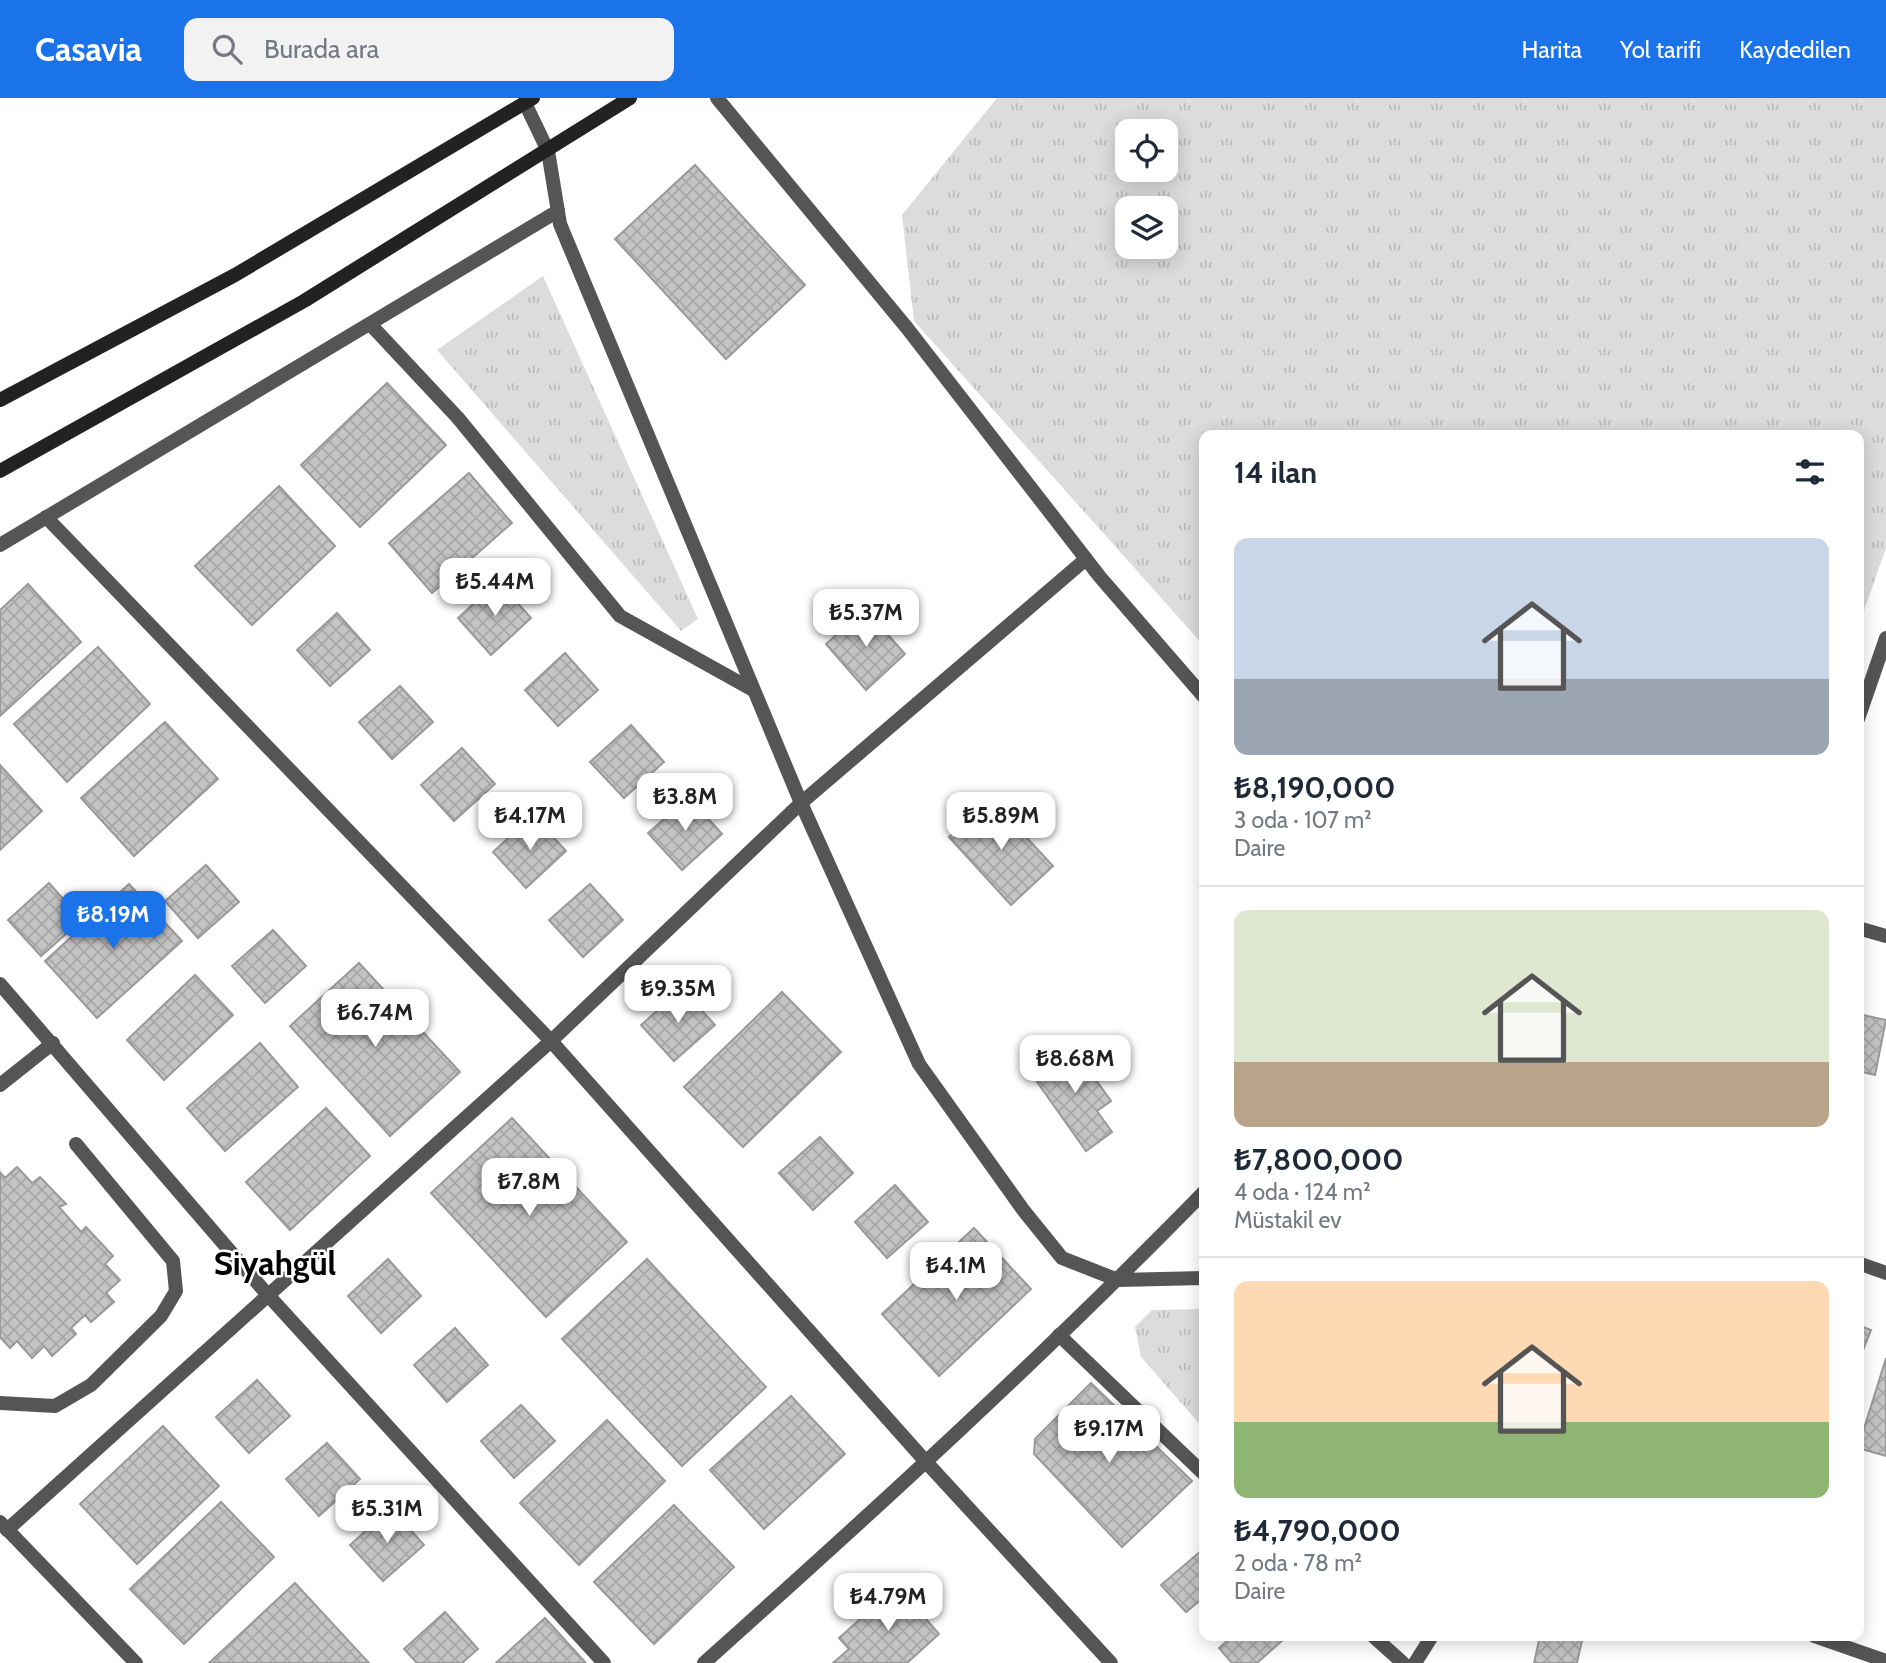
<!DOCTYPE html>
<html lang="tr">
<head>
<meta charset="utf-8">
<style>
  :root { --surface:#fff; --page:#f2f2f3; --text:#1f2937; --muted:#747a83; --line:#e0e1e3; --accent:#1a73e8 }
  body { margin:0; font-family:Cabin,sans-serif; background:var(--page); color:var(--text); height:100vh; display:flex; flex-direction:column; font-size:26px; white-space:nowrap }
  * { box-sizing:border-box; margin:0 }
  p { font-size:23px; color:var(--muted) }
  .icon { flex:none; width:38px; height:38px; fill:none; stroke:currentColor; stroke-width:2; stroke-linecap:round; stroke-linejoin:round }
  .map { position:relative; flex:1; overflow:hidden }
  .drawer { position:absolute; left:1199px; top:332px; width:665px; height:1211px; display:flex; flex-direction:column; background:var(--surface); border-radius:14px; box-shadow:0 4px 18px #0003 }
  .drawer>* { flex:none }
  .tools { position:absolute; left:1115px; top:21px; display:grid; gap:14px }
  .tools a { display:grid; place-items:center; width:63px; height:63px; border-radius:14px; background:var(--surface); box-shadow:0 4px 18px #0003; font-size:35px }
  .price { position:absolute; translate:-50% -60px; padding:0 16px; border-radius:14px; background:#fff; color:#222; font-size:23px; line-height:46px; filter:drop-shadow(0 2px 4px #0008) }
  .price::after { content:''; position:absolute; left:50%; top:42px; width:21px; height:16px; margin-left:-10px; background:inherit; clip-path:polygon(0 0,100% 0,50% 100%) }
  .price.selected { background:var(--accent); color:#fff }
  ul { padding:0; list-style:none }
  li { display:grid; align-content:center; gap:14px; height:371px; padding:0 35px }
  li+li { border-top:2px solid var(--line) }
  li span { display:grid; place-items:center; height:217px; border-radius:14px; color:#555 }
  li>.icon { margin-inline-start:auto }
  span .icon { width:126px; height:126px; fill:#fffc; stroke-width:1 }
  li b { font-size:30px }
  h2 { display:flex; justify-content:space-between; align-items:center; height:84px; padding:0 35px; font-size:30px }
  header { display:flex; align-items:center; gap:42px; box-sizing:border-box; height:98px; padding:0 35px; background:var(--accent); color:#fff }
  header strong { font-size:33px }
  nav { display:flex; gap:38px; margin-inline-start:auto; font-size:24px }
  .search { width:490px; height:63px; background:var(--page); display:flex; align-items:center; gap:18px; box-sizing:border-box; padding:0 24px; border-radius:14px; color:var(--muted); font-size:26px }
  .map>svg:first-child { display:block }
</style>
</head>
<body>
<header>
<strong>Casavia</strong>
<div class="search"><svg class="icon" aria-label="search" viewBox="0 0 24 24"><circle cx="10" cy="10" r="6"/><path d="M15 15l6 6"/></svg>Burada ara</div>
<nav><a>Harita</a><a>Yol tarifi</a><a>Kaydedilen</a></nav>
</header>
<div class="map">
<svg width="1886" height="1565" viewBox="0 0 1886 1565">
  <defs>
    <pattern id="grass-tufts" width="24" height="20" patternUnits="userSpaceOnUse" patternTransform="scale(1.75)"><rect width="24" height="20" fill="#dcdcdc"/><path d="M3 7l-1-3M5 7V3M7 7l1-3M15 17l-1-3M17 17v-4M19 17l1-3" fill="none" stroke="#bbb"/></pattern>
    <pattern id="building-cross-hatch" width="8" height="8" patternUnits="userSpaceOnUse" patternTransform="scale(1.75)"><rect width="8" height="8" fill="#c4c4c4"/><path d="M0 0l8 8M0 8l8-8" fill="none" stroke="#a7a7a7"/></pattern>
  </defs>
  <rect width="100%" height="100%" fill="#fff"/>
  <g fill="url(#grass-tufts)" fill-rule="evenodd">
    <path d="M997,0H1886V450L1859,527L1858,338H1204V548L914,223L902,117ZM1127,33H1166V72H1127ZM1127,110H1166V149H1127Z"/>
    <polygon points="543,178 698,521 681,533 437,252"/>
    <polygon points="1204,1211 1204,1331 1141,1259 1135,1229 1152,1212"/>
  </g>
  <g fill="url(#building-cross-hatch)" stroke="#999" stroke-width="2">
    <polygon points="695,67 805,187 726,261 615,141"/>
    <polygon points="387,285 446,347 360,429 301,367"/>
    <polygon points="469,375 512,425 432,495 389,445"/>
    <polygon points="279,388 335,448 252,527 195,468"/>
    <polygon points="498,483 531,520 491,557 458,520"/>
    <polygon points="28,486 81,544 0,618 0,512"/>
    <polygon points="865,511 905,556 866,592 826,546"/>
    <polygon points="337,515 370,552 330,588 297,552"/>
    <polygon points="98,549 150,606 67,684 14,626"/>
    <polygon points="565,555 598,592 558,628 525,592"/>
    <polygon points="400,588 433,624 392,661 359,624"/>
    <polygon points="165,624 218,681 134,758 81,700"/>
    <polygon points="631,627 664,664 624,700 590,664"/>
    <polygon points="462,650 495,686 454,723 421,687"/>
    <polygon points="0,667 42,713 0,752"/>
    <polygon points="689,699 722,736 682,772 648,735"/>
    <polygon points="991,701 1053,768 1011,807 949,739"/>
    <polygon points="533,717 566,753 526,790 493,754"/>
    <polygon points="206,767 239,804 198,840 165,803"/>
    <polygon points="49,785 82,822 41,858 8,822"/>
    <polygon points="129,786 182,843 97,920 45,863"/>
    <polygon points="590,786 623,822 583,859 549,822"/>
    <polygon points="273,832 306,868 265,905 232,868"/>
    <polygon points="359,865 460,974 390,1038 290,928"/>
    <polygon points="195,877 233,917 164,982 127,942"/>
    <polygon points="682,891 715,927 674,963 641,927"/>
    <polygon points="782,894 841,954 743,1049 684,989"/>
    <polygon points="1858,916 1886,922 1875,977 1858,973"/>
    <polygon points="260,945 298,989 225,1053 187,1010"/>
    <polygon points="1070,945 1111,1003 1097,1013 1112,1034 1086,1053 1030,974"/>
    <polygon points="326,1010 370,1058 290,1132 246,1084"/>
    <polygon points="512,1020 627,1144 546,1219 431,1095"/>
    <polygon points="820,1039 853,1075 813,1112 779,1075"/>
    <polygon points="17,1069 32,1085 40,1079 66,1106 59,1109 81,1134 86,1129 113,1158 105,1166 120,1182 106,1195 114,1204 91,1224 85,1217 71,1230 76,1236 52,1258 44,1248 32,1260 17,1243 10,1250 0,1239 0,1074 5,1080"/>
    <polygon points="895,1087 928,1124 887,1160 855,1124"/>
    <polygon points="974,1130 1031,1191 939,1278 882,1216"/>
    <polygon points="388,1161 421,1198 381,1235 348,1198"/>
    <polygon points="647,1161 766,1289 682,1368 562,1241"/>
    <polygon points="1858,1227 1871,1232 1858,1265"/>
    <polygon points="455,1230 488,1267 447,1304 414,1267"/>
    <polygon points="1886,1260 1886,1358 1858,1350"/>
    <polygon points="257,1282 290,1318 249,1355 216,1319"/>
    <polygon points="1091,1285 1192,1383 1122,1449 1034,1356 1035,1341"/>
    <polygon points="791,1298 845,1356 764,1431 710,1372"/>
    <polygon points="521,1307 555,1343 514,1380 481,1343"/>
    <polygon points="607,1322 665,1383 579,1467 520,1405"/>
    <polygon points="163,1328 219,1388 137,1466 80,1406"/>
    <polygon points="327,1345 360,1381 319,1418 286,1381"/>
    <polygon points="221,1404 274,1459 184,1546 130,1491"/>
    <polygon points="674,1407 734,1469 654,1546 594,1484"/>
    <polygon points="391,1410 424,1447 383,1483 350,1447"/>
    <polygon points="1202,1452 1204,1499 1186,1514 1161,1487"/>
    <polygon points="295,1485 369,1565 209,1565"/>
    <polygon points="897,1488 939,1536 907,1565 833,1565 849,1551 839,1540"/>
    <polygon points="445,1514 478,1551 462,1565 417,1565 404,1551"/>
    <polygon points="545,1520 586,1565 496,1565"/>
    <polygon points="1232,1538 1279,1538 1283,1542 1257,1565 1232,1565 1219,1550"/>
    <polygon points="1540,1538 1583,1538 1577,1565 1534,1565"/>
  </g>
  <g fill="none" stroke-linecap="round" stroke-linejoin="round">
    <polyline stroke="#555" stroke-width="14" points="0,1305 55,1308 91,1287 161,1218 176,1193 173,1163 76,1046"/>
    <g stroke="#555" stroke-width="14">
      <polyline points="717,0 907,230 1100,479 1204,599"/>
      <polyline points="525,5 548,53 560,126 801,705 919,966 1024,1113 1062,1160 1118,1182 1204,1180"/>
      <polyline points="370,226 458,320 620,518 753,592"/>
      <polyline points="46,419 551,943 927,1365 1111,1565"/>
      <polyline points="0,447 558,113"/>
      <polyline points="1858,621 1886,540"/>
      <polyline points="1858,830 1886,838"/>
      <polyline points="0,886 267,1196 604,1565"/>
      <polyline points="0,987 53,945"/>
      <polyline points="1858,1165 1886,1175"/>
      <polyline points="1059,1237 1204,1376"/>
      <polyline points="0,1424 136,1565"/>
      <polyline points="7,1432 551,943 801,705 1086,461"/>
      <polyline points="1373,1538 1403,1565"/>
      <polyline points="1814,1538 1886,1563"/>
      <path d="M704,1565C875,1412 1044,1258 1204,1094"/>
      <polyline points="1415,1565 1432,1538"/>
    </g>
    <g stroke="#222" stroke-width="14">
      <polyline points="0,302 235,177 533,0"/>
      <polyline points="0,373 304,203 630,0"/>
    </g>
  </g>
  <g text-anchor="middle" stroke-width="5" stroke-linejoin="round" paint-order="stroke">
    <g font-size="33" font-weight="bold" fill="#000" stroke="#fff">
      <text x="275" y="1177">Siyahgül</text>
    </g>
  </g>
</svg>
<div class="tools">
<a><svg class="icon" aria-label="locate" viewBox="0 0 24 24"><circle cx="12" cy="12" r="6"/><path d="M12 2v4M12 18v4M2 12h4M18 12h4"/></svg></a>
<a><svg class="icon" aria-label="layers" viewBox="0 0 24 24"><path d="M12 4l9 5-9 5-9-5zM3 14l9 5 9-5"/></svg></a>
</div>
<b class="price" style="left:495px;top:520px">₺5.44M</b>
<b class="price" style="left:866px;top:551px">₺5.37M</b>
<b class="price" style="left:685px;top:735px">₺3.8M</b>
<b class="price" style="left:530px;top:754px">₺4.17M</b>
<b class="price" style="left:1001px;top:754px">₺5.89M</b>
<b class="price selected" style="left:113px;top:853px">₺8.19M</b>
<b class="price" style="left:678px;top:927px">₺9.35M</b>
<b class="price" style="left:375px;top:951px">₺6.74M</b>
<b class="price" style="left:1075px;top:997px">₺8.68M</b>
<b class="price" style="left:529px;top:1120px">₺7.8M</b>
<b class="price" style="left:956px;top:1204px">₺4.1M</b>
<b class="price" style="left:1109px;top:1367px">₺9.17M</b>
<b class="price" style="left:387px;top:1447px">₺5.31M</b>
<b class="price" style="left:888px;top:1535px">₺4.79M</b>
<section class="drawer">
<h2>14 ilan<svg class="icon" aria-label="filters" viewBox="0 0 24 24"><path d="M4 7h16M4 17h16"/><circle cx="9" cy="7" r="2"/><circle cx="15" cy="17" r="2"/></svg></h2>
<ul>
<li><span style="background:linear-gradient(#c9d6e8 65%,#9aa5b1 0)"><svg class="icon" aria-label="home" viewBox="0 0 24 24"><path d="M3 11l9-7 9 7M6 9v11h12V9"/></svg></span><div><b>₺8,190,000</b><p>3 oda · 107 m²</p><p>Daire</p></div></li>
<li><span style="background:linear-gradient(#dfe7d0 70%,#b9a48a 0)"><svg class="icon" aria-label="home" viewBox="0 0 24 24"><path d="M3 11l9-7 9 7M6 9v11h12V9"/></svg></span><div><b>₺7,800,000</b><p>4 oda · 124 m²</p><p>Müstakil ev</p></div></li>
<li><span style="background:linear-gradient(#ffd9b3 65%,#8fb573 0)"><svg class="icon" aria-label="home" viewBox="0 0 24 24"><path d="M3 11l9-7 9 7M6 9v11h12V9"/></svg></span><div><b>₺4,790,000</b><p>2 oda · 78 m²</p><p>Daire</p></div></li>
</ul>
</section>
</div>
</body>
</html>
